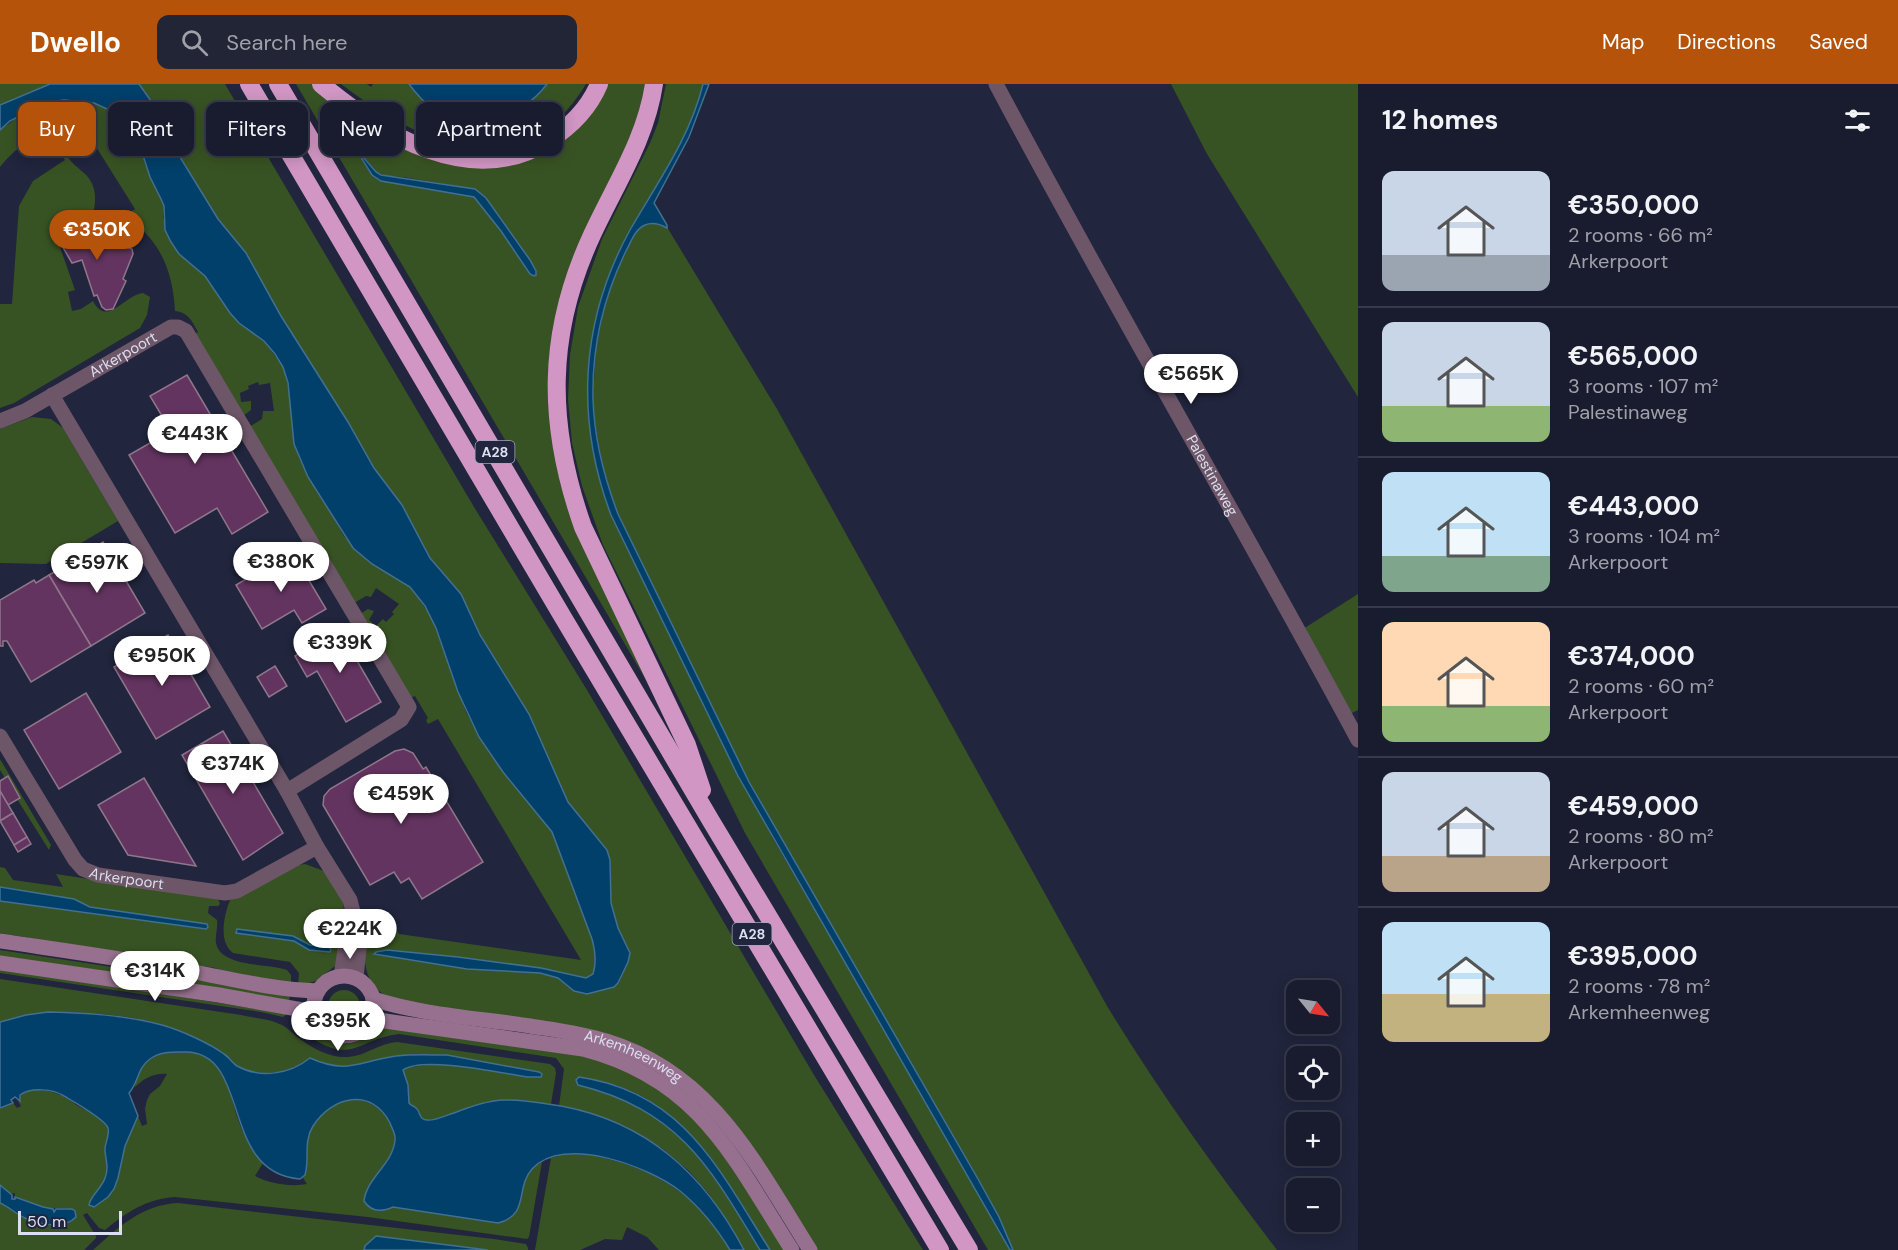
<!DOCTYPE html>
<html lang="en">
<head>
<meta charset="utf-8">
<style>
  :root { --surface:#191c2e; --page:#222536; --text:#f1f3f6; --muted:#9fa1aa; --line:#373a4a; --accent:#b45309 }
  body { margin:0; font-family:"DM Sans",sans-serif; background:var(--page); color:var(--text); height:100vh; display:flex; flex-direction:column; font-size:22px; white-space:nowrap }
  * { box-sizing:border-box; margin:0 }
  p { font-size:20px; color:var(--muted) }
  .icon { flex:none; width:33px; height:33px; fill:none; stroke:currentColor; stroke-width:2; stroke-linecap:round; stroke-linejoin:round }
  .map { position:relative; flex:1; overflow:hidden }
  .drawer { display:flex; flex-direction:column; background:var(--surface); width:540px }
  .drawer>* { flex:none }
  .hud { position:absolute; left:18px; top:18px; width:570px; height:54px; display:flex; gap:12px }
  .needle { width:39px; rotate:120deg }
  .tools { position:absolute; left:1286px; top:896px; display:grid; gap:12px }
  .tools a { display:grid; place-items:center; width:54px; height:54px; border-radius:12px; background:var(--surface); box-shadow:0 3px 15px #0003,0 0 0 2px var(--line); font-size:30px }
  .scale { position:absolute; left:18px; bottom:15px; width:104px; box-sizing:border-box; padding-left:6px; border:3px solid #dbdfef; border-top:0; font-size:16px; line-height:21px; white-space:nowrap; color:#dbdfef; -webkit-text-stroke:4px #21253d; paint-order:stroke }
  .price { position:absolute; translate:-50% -51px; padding:0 14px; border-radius:21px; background:#fff; color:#222; font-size:20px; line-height:39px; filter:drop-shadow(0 2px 3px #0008) }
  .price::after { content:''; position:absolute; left:50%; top:36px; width:18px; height:14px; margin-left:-9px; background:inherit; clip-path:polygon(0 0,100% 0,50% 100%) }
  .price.current { background:var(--accent); color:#fff }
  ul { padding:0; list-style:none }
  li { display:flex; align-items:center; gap:18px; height:150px; padding:0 24px }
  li+li { border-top:2px solid var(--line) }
  li span { display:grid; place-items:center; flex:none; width:168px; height:120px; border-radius:12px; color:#555 }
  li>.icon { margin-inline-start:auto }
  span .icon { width:72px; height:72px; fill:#fffc; stroke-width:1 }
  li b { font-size:26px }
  h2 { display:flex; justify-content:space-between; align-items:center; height:72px; padding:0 24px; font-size:26px }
  .tag { padding:0 21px; border-radius:12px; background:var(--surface); box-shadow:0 3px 15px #0003,0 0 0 2px var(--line); font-size:21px; line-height:54px }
  .tag.current { background:var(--accent); color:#fff }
  header { display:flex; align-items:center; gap:36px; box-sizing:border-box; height:84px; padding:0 30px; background:var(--accent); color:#fff }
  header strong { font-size:28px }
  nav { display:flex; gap:33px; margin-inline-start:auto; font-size:21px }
  .search { width:420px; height:54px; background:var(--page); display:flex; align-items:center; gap:15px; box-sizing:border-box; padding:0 21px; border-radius:12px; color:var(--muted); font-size:22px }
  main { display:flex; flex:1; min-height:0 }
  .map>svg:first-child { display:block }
</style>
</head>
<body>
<header>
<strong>Dwello</strong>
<div class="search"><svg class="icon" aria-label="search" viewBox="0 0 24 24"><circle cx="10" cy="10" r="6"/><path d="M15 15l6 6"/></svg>Search here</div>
<nav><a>Map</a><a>Directions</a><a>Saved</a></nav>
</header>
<main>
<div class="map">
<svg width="1358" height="1166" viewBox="0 0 1358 1166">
  <rect width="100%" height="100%" fill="#21253d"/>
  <g fill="#385323" fill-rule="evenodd">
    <polygon points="0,0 50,0 0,21"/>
    <path d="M139,0H225L474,423L587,606L814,991L923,1166H816L748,1060L659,975L395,917C368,905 363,886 365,859H391L376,834L385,827L399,850L581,876L438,635L428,640L426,636L428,634L415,612L410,614L360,530L368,525L374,527L369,536L376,542L383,535L386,538L394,530L392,528L399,520L376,504L371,513L366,512L354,519L249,343L262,335L263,327H274L270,299L259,301L258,298L248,302L249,305L240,309L241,318L251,317V326L243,332L195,250L198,248C192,237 188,228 175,227C173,187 160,155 125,132L135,125L88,50L80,45L73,55L71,54L73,42C46,39 16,63 0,83V46L21,31L49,18L64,16L94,19L107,25L130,44L140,62L150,93L161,115L164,122L163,134L188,177L205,192L230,229L239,239L264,257L283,283L290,310L294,360L300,376L344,452L363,473L410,503L431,532L466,628L479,653L503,688L552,748L592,855C595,866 597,878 593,889L586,894L458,873L387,866L376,868L374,870L467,885L540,889L558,894L568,903L587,910L614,903L619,899L628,878L630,869L618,844L611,819L610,776L607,766L568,718L529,630L480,551L461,510L430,474L402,421L374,384L348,338L281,232L246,169L218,135L175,65L156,24Z"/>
    <path d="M296,0H314L382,48L513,77L604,0H649L642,33L587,148L553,340L649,593L646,596ZM362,73L376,88L386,92L403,93L475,105L486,114L530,176L536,187V191L534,192L530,190L501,147L474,113L372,91Z"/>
    <path d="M341,0H367L371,3L373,0H409C419,12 429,18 442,25C449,28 457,34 464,35C496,41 527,26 547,0H586C521,107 420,60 341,0Z"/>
    <path d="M666,0H703C690,52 659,97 632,143C584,226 577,319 603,409L773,755L891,957L1010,1166H988L745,749L603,461L582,402L572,359L568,315L570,271L578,223L602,155L650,59L658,39Z"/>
    <polygon points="1171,0 1358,0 1358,313 1207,70"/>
    <path d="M62,65C70,78 74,80 84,89C102,105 94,129 88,147L61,137H57L53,143L75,206L68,208L72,227L81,225L93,217C107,244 124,211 143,209L150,213L147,231L140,244L14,319L0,324V220H12L19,122L33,97L65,76L60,67Z"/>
    <path d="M646,140H656L667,143L777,325L1107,922C1160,1009 1216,1086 1277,1166H1013L999,1133L978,1095L749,698L664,526L618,430L610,408L603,385L595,338L593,314L596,265L603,229L614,193L636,147Z"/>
    <polygon points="32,333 51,335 63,344 118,437 46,480 0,479 0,345"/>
    <polygon points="1358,510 1358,626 1350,630 1303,545"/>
    <polygon points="0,675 51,761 49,766 17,715 20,713 8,693 5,694 0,686"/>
    <path d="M305,780L324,787L343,817L345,839L340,868L335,882L316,897L298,902L299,889L290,878L233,869C218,858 224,831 230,816L299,781Z"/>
    <path d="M0,783L5,784L13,796L63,803L56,790L218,815L220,820L218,822H209L208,829L217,836C218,844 215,852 216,859C221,884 269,879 287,886L291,891V901L248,895L215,884L0,849V817L206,845L208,841L89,823L69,814L6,806L0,803Z"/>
    <polygon points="0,866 290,910 289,918 0,874"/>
    <polygon points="0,883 287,930 283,933 261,928 0,889"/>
    <path d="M0,895L241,931C254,934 271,935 282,941C288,944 292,949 297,953C312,964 329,974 348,973C366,972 379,959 397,958L550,980L555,984L556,989L551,1020L545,1019L425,1036L419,1032L416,1024L409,1019L408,1001L403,990L404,984L436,980L539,988L447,971C430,971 412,970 396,972C359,977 348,991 310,974C287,991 250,997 228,974C208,964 184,948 163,941C122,928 41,923 0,938Z"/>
    <circle cx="344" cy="922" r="16"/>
    <path d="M295,928C316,938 325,968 355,958C366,954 374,946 385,943L582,970L645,993L700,1037L787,1166H770C722,1092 677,998 577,995L576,996L578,1001C679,1026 710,1083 760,1166H744L709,1110L689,1087L663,1065L630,1045L559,1022L564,985L556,974L399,950C357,955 352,983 306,950C297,943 293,940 295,928Z"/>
    <path d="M178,967C184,968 191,967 197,969C229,980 229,1012 239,1038C244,1053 253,1067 263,1079L255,1092C270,1100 291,1103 307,1100L303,1094C309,1086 306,1077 306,1067C306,1053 312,1040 322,1030C343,1009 374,1011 389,1038C392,1043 395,1049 395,1055C395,1069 384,1081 376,1092L389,1125L393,1123L498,1139L532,1084L542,1078L529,1153L527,1155L368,1133L175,1113C146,1115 127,1128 105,1146L99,1144L87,1129L83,1131L96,1152V1154L84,1166H0V1119L26,1135L75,1127C67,1122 53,1126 44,1123C34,1121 24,1117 15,1113V1109L10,1110L0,1101V1024L13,1019L17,1024L21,1022L18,1017L23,1008C43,1003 59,1008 75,1020C86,1028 108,1032 108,1049C108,1055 104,1061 105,1066C105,1076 109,1084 105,1094C101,1104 91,1112 89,1121L95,1123L108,1113L114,1105L118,1094L125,1062L138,1032L142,1042L147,1040L145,1025L147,1016L150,1010L160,1002L167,990C154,989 145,994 135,1003C136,979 157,968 178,967Z"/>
    <path d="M571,1069C617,1072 667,1092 700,1125C712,1137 721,1152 730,1166H659L647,1153L627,1143L622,1156L605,1155L580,1166H535L551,1074Z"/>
    <path d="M178,1119L494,1155L526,1160L528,1164V1166H488L376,1152L365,1162L364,1166H93C119,1143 141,1121 178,1119Z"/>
  </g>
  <g fill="#00406a" stroke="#427092" stroke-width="1.5">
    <path d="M50,0H139L156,24L175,65L218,135L246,169L281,232L348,338L374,384L402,421L430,474L461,510L480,551L529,630L568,718L607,766L610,776L611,819L618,844L630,869L628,878L618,899L614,903L587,910L574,907L558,894L540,889L467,885L374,870L376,868L387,866L458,873L541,884L586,894L593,890C597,878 595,866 592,855L552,748L503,688L479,653L458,608L436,544L425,522L410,503L372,480L353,464L308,393L294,360L288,299L283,283L275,270L264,257L239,239L230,229L205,192L179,170L171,158L165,146L164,122L161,115L150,93L140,62L130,44L107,25L94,19L64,16L49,18L34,25L10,37L0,46V21Z"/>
    <path d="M409,0H547C521,35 469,50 431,23C422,17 415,8 409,0Z"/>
    <path d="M703,0H709L689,53L654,119L667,141V144C660,140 652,138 645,141C635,145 631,158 626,167C604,212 592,262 593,314C594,354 604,393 618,430L749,698L978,1095L999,1133L1013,1166H1010L738,692L611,431C575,335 580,237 630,146C657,99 690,54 703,0Z"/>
    <polygon points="363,73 376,88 381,91 475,105 486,114 530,176 536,187 536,191 534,192 530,190 501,147 474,113 381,97 372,91 362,75"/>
    <polygon points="0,803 74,815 90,823 207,840 208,843 206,845 0,817"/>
    <polygon points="237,845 293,852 310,861 329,863 331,866 330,868 309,866 294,857 236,849"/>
    <path d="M48,928C86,929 125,931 162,941C180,946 209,959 224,970C229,973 232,979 237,982C261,995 290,990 310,974C348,991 359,977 396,972C412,970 430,971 447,971L539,988L542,990L541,993H527C501,989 423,972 403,986L408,1001L409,1019C411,1022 414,1022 416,1024C421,1028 418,1035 427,1036C436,1037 446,1031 454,1029C469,1023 486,1017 502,1016C522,1015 542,1019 561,1022C647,1038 704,1090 744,1166H730C716,1143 701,1124 680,1107C649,1083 564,1050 532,1085C515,1104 530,1131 498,1139L393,1123C382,1128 371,1128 364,1117C367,1093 393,1080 395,1056C396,1050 392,1045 390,1039C372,1003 332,1012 313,1042C303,1058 310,1074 305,1091L300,1095C219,1089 252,969 186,968C173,968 161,967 150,975C137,984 139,998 129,1009L138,1032L125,1062L118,1094L114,1105L108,1113L94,1123L89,1121C90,1112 102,1104 105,1094C109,1084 106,1077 105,1067C104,1060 110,1053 108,1044C105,1035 74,1018 64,1012C53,1005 31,1003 20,1011V1017L15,1013L11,1016L13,1019L0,1024V938L26,931Z"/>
    <path d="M579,993C684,1008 719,1086 770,1166H760C710,1083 679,1026 578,1001L576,996Z"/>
    <path d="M0,1101L12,1111V1115H15V1113L43,1123L53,1125L54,1128L56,1125H72L75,1127L76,1133C65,1145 38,1141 25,1134C16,1130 9,1123 0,1119Z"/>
    <polygon points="376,1152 488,1166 364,1166 365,1162"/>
  </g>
  <g fill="#633460" stroke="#8f768c" stroke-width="1.5">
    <polygon points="57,137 61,137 132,165 133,170 123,195 126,197 113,225 106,226 102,223 97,211 94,212 82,176 72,179 54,148 52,143"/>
    <polygon points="187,291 268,428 232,450 217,424 175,449 129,371 171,347 150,312"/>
    <polygon points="103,458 145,529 91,562 49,491"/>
    <polygon points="292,468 326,525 302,539 294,526 262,545 236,501"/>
    <polygon points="49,491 91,562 31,598 7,557 3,557 3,562 0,562 0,516 34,496 36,499"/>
    <polygon points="338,544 381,618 346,638 317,587 307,593 295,572 305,566 304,564"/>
    <polygon points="168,551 210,623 156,655 114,583"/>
    <polygon points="275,582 287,602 269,613 257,593"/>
    <polygon points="86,609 121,668 59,705 24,646"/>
    <polygon points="223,647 283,749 243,776 182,671"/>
    <polygon points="404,665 413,669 423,685 426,683 483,778 422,815 409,794 401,799 394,788 370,801 323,721 324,712 330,705 395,667"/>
    <polygon points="8,692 20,714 8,721 0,707 0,697"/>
    <polygon points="144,694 196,782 128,771 98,721"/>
    <polygon points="0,707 13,729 0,737"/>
    <polygon points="13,729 27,753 14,761 0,737"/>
    <polygon points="27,753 31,760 18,768 14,761"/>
  </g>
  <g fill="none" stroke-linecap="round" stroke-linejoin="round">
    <g stroke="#6e5669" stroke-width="15">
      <path id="s1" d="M996,0C1113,221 1240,436 1358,656"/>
      <polyline points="52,311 287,707 317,763 350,816 360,855 356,894"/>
      <path id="s2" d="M0,337L25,327L171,243H178L186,247L409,623L401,636L287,707"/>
      <path id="s3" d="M0,652L75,776L83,785L98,791L225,809L237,807L317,763"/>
      <polyline points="341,892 347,853 355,838"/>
    </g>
    <g stroke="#96708e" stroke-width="15">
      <path d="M0,857C67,867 134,876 200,889C240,897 278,906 318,907"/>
      <polyline points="0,879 219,911 314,928"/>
      <circle cx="344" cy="922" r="30"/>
      <path id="s4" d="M373,915C423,931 478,934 530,942C555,946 581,949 606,957C712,989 755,1079 810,1166"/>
      <path d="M371,935L583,965C699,995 733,1073 792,1166"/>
    </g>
    <g stroke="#d196c4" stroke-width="18">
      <polyline points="249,0 564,535 940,1166"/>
      <polyline points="278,0 711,737 969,1166"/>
      <path d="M321,0C382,51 471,105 548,57C570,43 589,24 599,0"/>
      <path d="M654,0C646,55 615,101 592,151C546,250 547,341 583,443L687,661L702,706"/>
    </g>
  </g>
  <g text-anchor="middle" stroke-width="4.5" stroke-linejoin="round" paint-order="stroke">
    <g fill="#21253d" stroke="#a3a7ba" stroke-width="1.5">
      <rect x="475.5" y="357" width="39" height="22" rx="4.5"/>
      <rect x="732.5" y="839" width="39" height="22" rx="4.5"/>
    </g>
    <g font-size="14" font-weight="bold" fill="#dbdfef">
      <text x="495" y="373">A28</text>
      <text x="752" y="855">A28</text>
    </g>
    <g font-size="15" fill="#dbdfef" stroke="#21253d">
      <text dy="5" stroke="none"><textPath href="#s2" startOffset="140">Arkerpoort</textPath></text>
      <text dy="5" stroke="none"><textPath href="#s1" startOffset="447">Palestinaweg</textPath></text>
      <text dy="5" stroke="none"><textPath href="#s3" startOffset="202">Arkerpoort</textPath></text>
      <text dy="5" stroke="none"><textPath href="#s4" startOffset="268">Arkemheenweg</textPath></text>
    </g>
  </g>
</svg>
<div class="tools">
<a><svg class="needle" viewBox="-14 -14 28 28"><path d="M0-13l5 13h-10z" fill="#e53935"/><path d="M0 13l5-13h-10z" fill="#9fa1aa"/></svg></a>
<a><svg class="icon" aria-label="locate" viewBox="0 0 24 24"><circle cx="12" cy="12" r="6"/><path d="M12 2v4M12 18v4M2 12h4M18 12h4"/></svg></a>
<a>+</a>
<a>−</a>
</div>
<div class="scale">50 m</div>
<b class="price current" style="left:97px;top:177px">€350K</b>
<b class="price" style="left:1191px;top:321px">€565K</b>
<b class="price" style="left:195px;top:381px">€443K</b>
<b class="price" style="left:281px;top:509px">€380K</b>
<b class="price" style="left:97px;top:510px">€597K</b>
<b class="price" style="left:340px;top:590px">€339K</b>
<b class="price" style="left:162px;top:603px">€950K</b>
<b class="price" style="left:233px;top:711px">€374K</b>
<b class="price" style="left:401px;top:741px">€459K</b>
<b class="price" style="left:350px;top:876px">€224K</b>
<b class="price" style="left:155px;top:918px">€314K</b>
<b class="price" style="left:338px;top:968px">€395K</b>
<div class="hud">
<a class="tag current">Buy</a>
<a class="tag">Rent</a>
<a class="tag">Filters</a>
<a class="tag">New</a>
<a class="tag">Apartment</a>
</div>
</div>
<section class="drawer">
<h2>12 homes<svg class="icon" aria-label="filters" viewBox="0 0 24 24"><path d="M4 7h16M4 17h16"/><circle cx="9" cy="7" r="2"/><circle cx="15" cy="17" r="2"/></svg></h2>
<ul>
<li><span style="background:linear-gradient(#c9d6e8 70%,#9aa5b1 0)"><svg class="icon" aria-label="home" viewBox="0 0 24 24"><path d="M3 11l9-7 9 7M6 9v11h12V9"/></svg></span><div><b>€350,000</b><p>2 rooms · 66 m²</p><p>Arkerpoort</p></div></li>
<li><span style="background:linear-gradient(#c9d6e8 70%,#8fb573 0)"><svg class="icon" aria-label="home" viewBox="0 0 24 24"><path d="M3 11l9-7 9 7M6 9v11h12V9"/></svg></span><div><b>€565,000</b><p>3 rooms · 107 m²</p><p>Palestinaweg</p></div></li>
<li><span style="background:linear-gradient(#bfe0f5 70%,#7fa58c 0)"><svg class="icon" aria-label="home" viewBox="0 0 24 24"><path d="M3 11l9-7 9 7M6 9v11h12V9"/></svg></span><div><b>€443,000</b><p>3 rooms · 104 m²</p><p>Arkerpoort</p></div></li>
<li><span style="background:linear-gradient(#ffd9b3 70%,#8fb573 0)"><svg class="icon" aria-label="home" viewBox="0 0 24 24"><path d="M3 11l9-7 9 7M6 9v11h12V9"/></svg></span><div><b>€374,000</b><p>2 rooms · 60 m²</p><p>Arkerpoort</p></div></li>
<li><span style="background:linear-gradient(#c9d6e8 70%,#b9a48a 0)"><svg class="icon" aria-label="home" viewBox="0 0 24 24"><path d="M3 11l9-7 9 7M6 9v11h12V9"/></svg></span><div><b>€459,000</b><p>2 rooms · 80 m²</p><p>Arkerpoort</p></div></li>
<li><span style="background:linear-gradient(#bfe0f5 60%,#c2b280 0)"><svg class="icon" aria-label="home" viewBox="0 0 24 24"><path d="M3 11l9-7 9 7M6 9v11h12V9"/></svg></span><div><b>€395,000</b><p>2 rooms · 78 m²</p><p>Arkemheenweg</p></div></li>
</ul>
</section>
</main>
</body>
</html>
